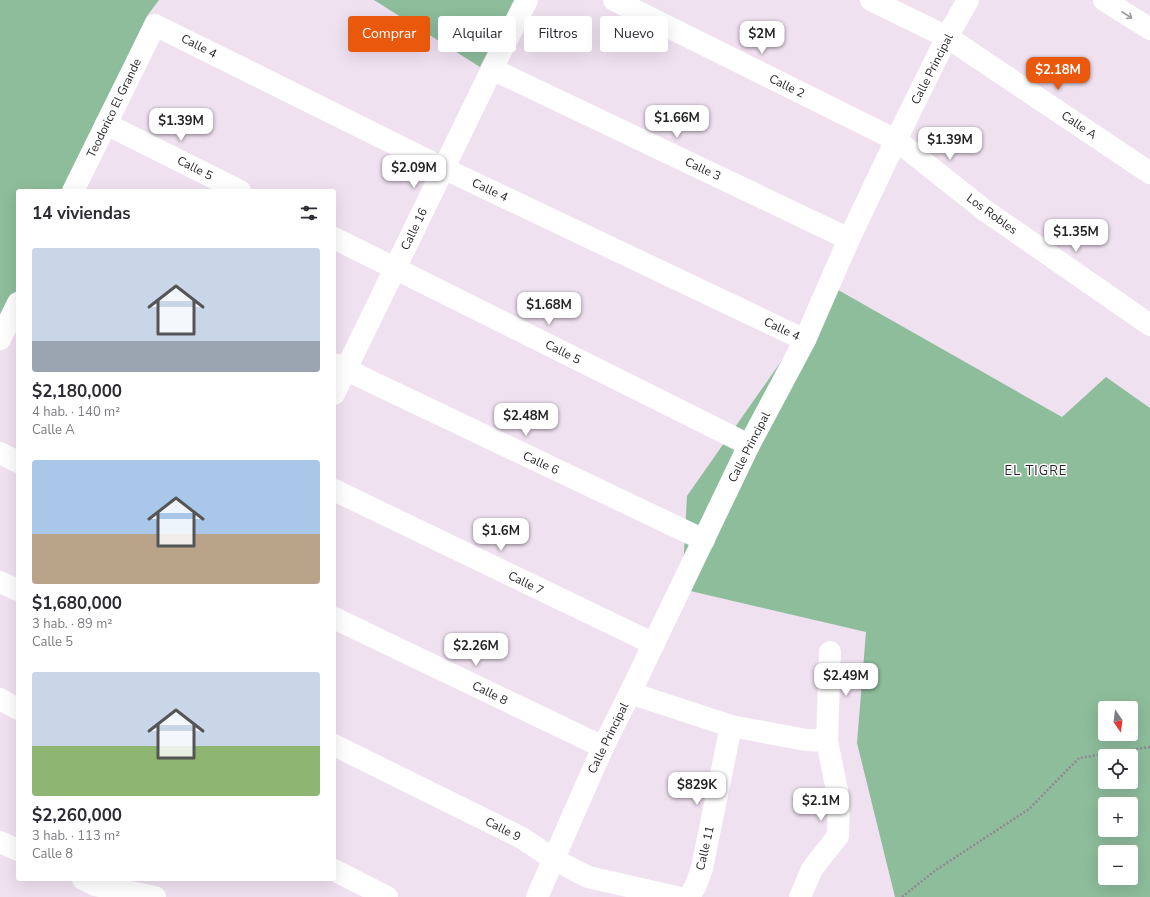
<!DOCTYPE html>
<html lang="es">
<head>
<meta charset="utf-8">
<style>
  :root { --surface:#fff; --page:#f2f2f3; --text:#2b2b33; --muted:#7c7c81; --accent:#ea580c }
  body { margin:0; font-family:"Nunito Sans",sans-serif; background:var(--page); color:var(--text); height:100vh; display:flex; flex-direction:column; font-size:15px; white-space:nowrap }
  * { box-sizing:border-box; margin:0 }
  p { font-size:13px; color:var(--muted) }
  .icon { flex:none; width:22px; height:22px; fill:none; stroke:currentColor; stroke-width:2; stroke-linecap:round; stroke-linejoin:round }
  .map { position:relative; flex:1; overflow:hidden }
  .side { position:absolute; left:16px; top:189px; width:320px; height:692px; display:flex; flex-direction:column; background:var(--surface); border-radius:4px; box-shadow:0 4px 16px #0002 }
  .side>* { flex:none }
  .banner { position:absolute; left:348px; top:16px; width:380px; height:36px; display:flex; gap:8px }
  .needle { width:26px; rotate:166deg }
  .fabs { position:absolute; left:1098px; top:701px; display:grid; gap:8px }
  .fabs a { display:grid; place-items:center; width:40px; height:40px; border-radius:4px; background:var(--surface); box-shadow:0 4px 16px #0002; font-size:20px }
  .price { position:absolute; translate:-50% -34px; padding:0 9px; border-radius:8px; background:#fff; color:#222; font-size:13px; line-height:26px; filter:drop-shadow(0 1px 2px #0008) }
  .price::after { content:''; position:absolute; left:50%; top:24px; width:12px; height:9px; margin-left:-6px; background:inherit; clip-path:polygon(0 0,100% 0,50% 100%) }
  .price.active { background:var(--accent); color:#fff }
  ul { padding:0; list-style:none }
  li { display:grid; align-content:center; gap:8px; height:212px; padding:0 16px }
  li span { display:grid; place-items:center; height:124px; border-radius:4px; color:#555 }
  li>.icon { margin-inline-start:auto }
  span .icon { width:72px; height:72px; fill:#fffc; stroke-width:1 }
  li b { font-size:17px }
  h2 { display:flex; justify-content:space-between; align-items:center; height:48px; padding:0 16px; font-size:17px }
  .pill { padding:0 14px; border-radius:4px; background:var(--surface); box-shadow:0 4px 16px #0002; font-size:14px; line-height:36px }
  .pill.active { background:var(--accent); color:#fff }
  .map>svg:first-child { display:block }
</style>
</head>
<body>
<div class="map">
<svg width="1150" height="897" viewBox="0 0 1150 897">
  <rect width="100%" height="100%" fill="#f0e1f1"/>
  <g fill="#8dbd9b" fill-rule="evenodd">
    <polygon points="0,0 159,0 147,16 64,191 18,191 18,287 0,325"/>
    <polygon points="374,0 514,0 480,67"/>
    <path d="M833,287L1062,417L1106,377L1150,408V897H895L857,743L866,632L682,589L687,496ZM1105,708H1131V734H1105ZM1105,756H1131V782H1105ZM1105,804H1131V830H1105ZM1105,852H1131V878H1105Z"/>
  </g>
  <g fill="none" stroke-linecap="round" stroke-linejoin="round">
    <polyline stroke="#928893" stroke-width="2.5" stroke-dasharray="2 2" stroke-linecap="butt" points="902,897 936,870 1029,809 1079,758 1150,747"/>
    <g stroke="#fff" stroke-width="22">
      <polyline points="614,0 896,140 983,209 1150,325"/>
      <polyline points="871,0 947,37 1150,173"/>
      <polyline points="1104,0 1150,29"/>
      <polyline points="492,69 849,239"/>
      <polyline points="106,124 240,191"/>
      <polyline points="73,191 155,25 443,168 805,340"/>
      <polyline points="334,238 749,445"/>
      <polyline points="0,339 18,303"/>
      <polyline points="334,364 704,540"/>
      <polyline points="334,394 492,69 527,0"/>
      <polyline points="0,453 18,462"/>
      <polyline points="334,490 654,644"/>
      <polyline points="0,582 18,590"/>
      <polyline points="334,618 603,747"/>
      <polyline points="630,693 731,726 806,740 827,741"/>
      <polyline points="0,699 18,709"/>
      <polyline points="334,745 522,838 553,859 588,877 676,897"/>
      <polyline points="0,842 18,850"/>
      <polyline points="334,870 387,897"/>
      <polyline points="83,879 95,885 155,897"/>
      <polyline points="537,897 603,747 630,693 749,445 805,340 849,239 896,140 947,37 968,0"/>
      <polyline points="689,897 696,885 702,868 731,726"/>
      <polyline points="800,897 812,869 838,836 839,800 827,741 830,652"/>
    </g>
  </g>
  <defs><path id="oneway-shaft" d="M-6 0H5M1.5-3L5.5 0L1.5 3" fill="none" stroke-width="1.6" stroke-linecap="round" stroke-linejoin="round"/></defs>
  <use stroke="#9f9c9f" href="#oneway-shaft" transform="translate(1127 15) rotate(33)"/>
  <g text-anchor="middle" stroke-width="3" stroke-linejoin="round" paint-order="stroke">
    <g font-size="12" fill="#29242a" stroke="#fff">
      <text transform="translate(199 46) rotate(27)" y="4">Calle 4</text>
      <text transform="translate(932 69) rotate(-63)" y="4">Calle Principal</text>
      <text transform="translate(787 86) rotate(26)" y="4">Calle 2</text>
      <text transform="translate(114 108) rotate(-64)" y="4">Teodorico El Grande</text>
      <text transform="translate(1079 125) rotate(34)" y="4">Calle A</text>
      <text transform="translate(195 168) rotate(27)" y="4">Calle 5</text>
      <text transform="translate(703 169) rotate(25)" y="4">Calle 3</text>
      <text transform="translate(490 190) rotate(25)" y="4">Calle 4</text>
      <text transform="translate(992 214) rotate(36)" y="4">Los Robles</text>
      <text transform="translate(414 229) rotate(-64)" y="4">Calle 16</text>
      <text transform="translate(782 329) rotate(25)" y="4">Calle 4</text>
      <text transform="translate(563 352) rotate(27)" y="4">Calle 5</text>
      <text transform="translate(749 447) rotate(-63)" y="4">Calle Principal</text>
      <text transform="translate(541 463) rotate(25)" y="4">Calle 6</text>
      <text transform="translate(526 583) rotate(26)" y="4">Calle 7</text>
      <text transform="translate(490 693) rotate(26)" y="4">Calle 8</text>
      <text transform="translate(608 738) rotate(-64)" y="4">Calle Principal</text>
      <text transform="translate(503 829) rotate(27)" y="4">Calle 9</text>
      <text transform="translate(705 848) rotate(-77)" y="4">Calle 11</text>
    </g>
    <g font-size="13" letter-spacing="1" fill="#29242a" stroke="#fff">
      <text x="1036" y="475">EL TIGRE</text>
    </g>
  </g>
</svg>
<div class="fabs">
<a><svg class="needle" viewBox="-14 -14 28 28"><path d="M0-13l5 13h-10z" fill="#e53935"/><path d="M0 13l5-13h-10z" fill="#7c7c81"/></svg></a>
<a><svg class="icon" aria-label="locate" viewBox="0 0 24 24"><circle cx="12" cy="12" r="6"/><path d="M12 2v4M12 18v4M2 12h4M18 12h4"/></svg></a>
<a>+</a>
<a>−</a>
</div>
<b class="price" style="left:762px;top:55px">$2M</b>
<b class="price active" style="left:1058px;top:91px">$2.18M</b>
<b class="price" style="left:677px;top:139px">$1.66M</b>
<b class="price" style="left:181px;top:142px">$1.39M</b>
<b class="price" style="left:950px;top:161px">$1.39M</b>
<b class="price" style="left:414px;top:189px">$2.09M</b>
<b class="price" style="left:1076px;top:253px">$1.35M</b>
<b class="price" style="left:549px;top:326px">$1.68M</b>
<b class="price" style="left:526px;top:437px">$2.48M</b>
<b class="price" style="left:501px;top:552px">$1.6M</b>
<b class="price" style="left:476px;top:667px">$2.26M</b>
<b class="price" style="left:846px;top:697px">$2.49M</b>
<b class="price" style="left:697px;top:806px">$829K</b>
<b class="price" style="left:821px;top:822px">$2.1M</b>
<div class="banner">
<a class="pill active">Comprar</a>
<a class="pill">Alquilar</a>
<a class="pill">Filtros</a>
<a class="pill">Nuevo</a>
</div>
<section class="side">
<h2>14 viviendas<svg class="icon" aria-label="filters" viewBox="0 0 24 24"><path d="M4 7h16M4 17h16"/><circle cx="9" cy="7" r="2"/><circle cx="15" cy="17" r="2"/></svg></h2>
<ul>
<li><span style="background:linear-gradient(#c9d6e8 75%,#9aa5b1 0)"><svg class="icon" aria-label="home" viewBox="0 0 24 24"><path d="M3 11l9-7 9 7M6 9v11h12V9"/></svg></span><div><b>$2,180,000</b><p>4 hab. · 140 m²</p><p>Calle A</p></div></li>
<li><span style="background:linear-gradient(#a9c7e8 60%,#b9a48a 0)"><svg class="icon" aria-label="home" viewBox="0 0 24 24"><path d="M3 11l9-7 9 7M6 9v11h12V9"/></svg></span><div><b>$1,680,000</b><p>3 hab. · 89 m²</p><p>Calle 5</p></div></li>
<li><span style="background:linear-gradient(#c9d6e8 60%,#8fb573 0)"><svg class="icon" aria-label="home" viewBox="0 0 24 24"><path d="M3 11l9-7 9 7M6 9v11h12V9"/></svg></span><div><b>$2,260,000</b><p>3 hab. · 113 m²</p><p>Calle 8</p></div></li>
</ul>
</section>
</div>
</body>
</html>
